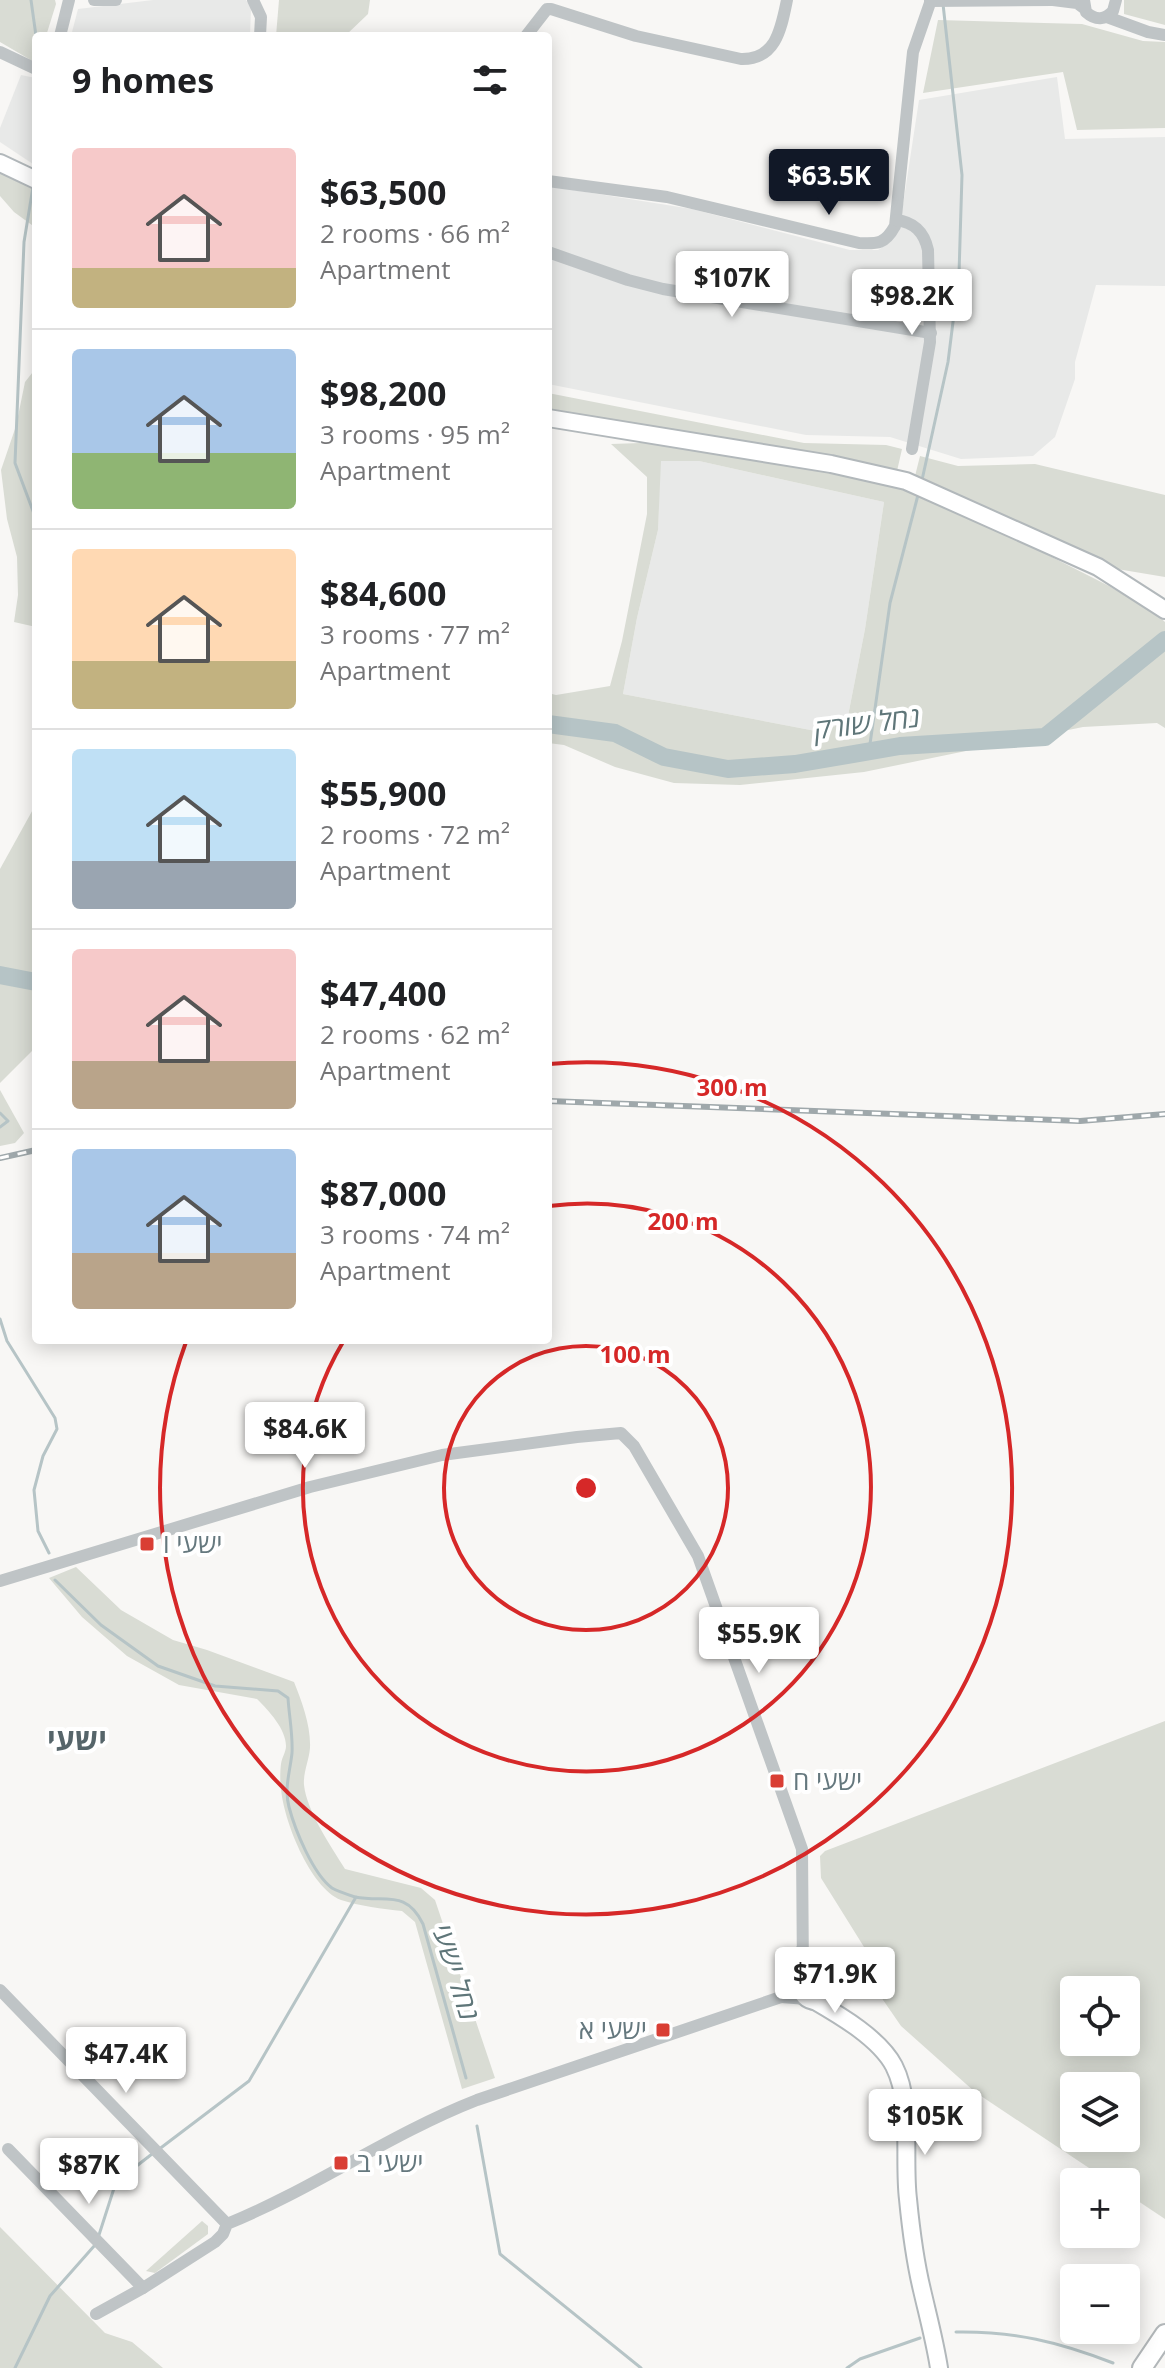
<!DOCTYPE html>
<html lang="en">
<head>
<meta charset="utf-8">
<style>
  :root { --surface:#fff; --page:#f2f2f2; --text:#202124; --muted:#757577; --line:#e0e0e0; --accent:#111827 }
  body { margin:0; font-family:"Open Sans",Heebo,sans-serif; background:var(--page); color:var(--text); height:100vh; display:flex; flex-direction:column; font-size:30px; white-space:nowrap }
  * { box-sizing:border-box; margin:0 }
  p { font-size:26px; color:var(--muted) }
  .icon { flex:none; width:44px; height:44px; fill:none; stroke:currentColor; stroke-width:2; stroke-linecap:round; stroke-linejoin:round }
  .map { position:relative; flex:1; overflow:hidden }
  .panel { position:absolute; left:32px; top:32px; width:520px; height:1312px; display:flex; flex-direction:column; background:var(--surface); border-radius:8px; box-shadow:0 4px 20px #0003 }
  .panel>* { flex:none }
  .tools { position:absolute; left:1060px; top:1976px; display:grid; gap:16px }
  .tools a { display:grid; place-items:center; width:80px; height:80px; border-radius:8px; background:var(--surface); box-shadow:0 4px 20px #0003; font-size:40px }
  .price { position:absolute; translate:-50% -68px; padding:0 18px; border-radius:8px; background:#fff; color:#222; font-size:26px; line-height:52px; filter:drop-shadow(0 2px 4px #0008) }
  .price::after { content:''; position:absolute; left:50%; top:48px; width:24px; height:18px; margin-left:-12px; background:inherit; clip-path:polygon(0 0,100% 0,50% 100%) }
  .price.selected { background:var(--accent); color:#fff }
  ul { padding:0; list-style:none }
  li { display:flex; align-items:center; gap:24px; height:200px; padding:0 40px }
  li+li { border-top:2px solid var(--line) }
  li span { display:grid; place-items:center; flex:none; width:224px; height:160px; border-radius:8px; color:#555 }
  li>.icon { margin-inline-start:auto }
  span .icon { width:96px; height:96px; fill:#fffc; stroke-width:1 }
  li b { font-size:34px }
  h2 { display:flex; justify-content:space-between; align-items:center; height:96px; padding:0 40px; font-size:34px }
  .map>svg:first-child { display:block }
</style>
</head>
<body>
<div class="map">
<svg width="1165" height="2368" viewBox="0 0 1165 2368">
  <rect width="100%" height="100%" fill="#f8f7f5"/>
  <g fill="#e8e9e8">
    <polygon points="153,0 246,0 251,8 250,36 71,36 78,9"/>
    <polygon points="21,75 36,78 36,166 0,142 0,128"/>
    <polygon points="1057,77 1065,139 1165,137 1165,286 1096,285 1075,362 1075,379 1055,437 1033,456 961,459 890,437 806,435 548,384 548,186 692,209 850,250 878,250 890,242 899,231 919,100"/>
    <polygon points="660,461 699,461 884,502 865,629 847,721 821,732 623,694 637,618 658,530"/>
  </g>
  <g fill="#d9dcd4" fill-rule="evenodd">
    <polygon points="0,0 55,0 56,4 46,36 36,36 36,63 0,42"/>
    <polygon points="279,0 370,0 368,14 345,36 276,36"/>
    <polygon points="1124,0 1165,0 1165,25 1124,14"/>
    <polygon points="938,20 1082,24 1143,41 1165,42 1165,128 1077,130 1063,72 923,93"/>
    <polygon points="0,172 36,191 36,228 14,212 0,196"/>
    <polygon points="36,368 36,627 14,622 18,595 17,557 7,519 1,470 16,426 25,382"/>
    <polygon points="548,393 804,443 886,445 902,449 897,471 846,460 548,410"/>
    <path d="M670,442L770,457L905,487L1036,549L1109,586L1156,614L1165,622V728L1157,723L1083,727L864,772L740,785L674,783L615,767L564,745L548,743V693L556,695L610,686L622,641L647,514V477L611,444ZM661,461H699L884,502L865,629L847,721L821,732L623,694L637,618L658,530Z"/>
    <polygon points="920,456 958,466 1035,464 1165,495 1165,577 1117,569 915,476"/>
    <polygon points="36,804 36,1047 0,1083 0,869"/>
    <polygon points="0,1090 24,1133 15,1143 0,1146"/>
    <path d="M76,1567L121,1610L173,1640L207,1650L294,1682C302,1702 311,1726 310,1748C309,1760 303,1773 304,1785C307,1812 331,1846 345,1869L421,1888L435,1900L495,2078L462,2089L415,1922L402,1911C383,1909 359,1906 341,1900C310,1888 283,1819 281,1788C280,1781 280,1771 281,1764C282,1757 286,1752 286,1746C286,1729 269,1711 257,1699L179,1685L127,1656L82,1617L49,1578Z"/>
    <path d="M1165,1721V2219L1126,2193V2182H1110L975,2092L901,2026L881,1997L864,1947L821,1878L820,1856L825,1851ZM1074,1990H1126V2042H1074ZM1074,2086H1126V2138H1074Z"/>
    <polygon points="202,2221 208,2226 208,2234 155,2273 146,2271"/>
    <polygon points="0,2227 105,2333 132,2342 163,2368 0,2368"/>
  </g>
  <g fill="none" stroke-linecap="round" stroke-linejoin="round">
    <g stroke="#b6c4c6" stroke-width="3">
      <polyline points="31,0 36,36"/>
      <polyline points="33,187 24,242 15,463 36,519"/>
      <polyline points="922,480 948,362 959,274 962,175 943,4"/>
      <polyline points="869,751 890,603 918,495"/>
      <polyline points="0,1113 8,1121 0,1127"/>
      <polyline points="0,1319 7,1341 55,1418 57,1429 43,1456 34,1490 38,1531 49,1553"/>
      <path d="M55,1580L101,1625L158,1666L215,1686L278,1691L288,1698C289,1715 293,1735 292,1753C290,1772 284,1788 289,1807C295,1830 313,1874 332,1888C337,1891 349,1895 355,1897C385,1903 406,1889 423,1924L466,2078"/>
      <polyline points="477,2126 500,2254 641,2368"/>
      <polyline points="158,2150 249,2081 356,1897"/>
      <polyline points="98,2238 116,2182 152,2154"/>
      <path d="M956,2332C1014,2331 1059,2342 1113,2363"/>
      <polyline points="15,2368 50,2296 95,2245"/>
      <polyline points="847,2368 860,2359 920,2338"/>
    </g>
    <g stroke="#b6c4c6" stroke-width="18">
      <polyline points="548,724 615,733 664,757 728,769 795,764 900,746 1045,737 1165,640"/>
      <polyline points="0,975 36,982"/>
    </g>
    <g stroke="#b2b8bb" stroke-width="20">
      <g id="major">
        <polyline points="0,163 36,180"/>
        <polyline points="548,418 831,464 906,481 1098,567 1165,610"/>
        <circle cx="816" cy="1985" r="16"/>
        <path d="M815,2001C841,2016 880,2039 894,2066C913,2103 903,2159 908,2199C911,2230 915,2261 922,2290C928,2316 935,2342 939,2368"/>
      </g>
    </g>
    <g stroke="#b2b7b9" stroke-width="22">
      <polyline id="highway" points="1142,2368 1165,2334"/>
    </g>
    <g stroke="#bfc4c6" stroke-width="12">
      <polyline points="94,0 116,0"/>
      <polyline points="253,0 261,17 260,36"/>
      <polyline points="1053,0 1077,3 1085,9"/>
      <path d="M1084,0L1086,12C1096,21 1105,20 1113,11L1116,0"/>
      <polyline points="930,1 1052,0"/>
      <polyline points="1107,17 1148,32 1165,35"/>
      <polyline points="60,36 69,0"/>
      <path d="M526,36L547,9H551L636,36L741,59C776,60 781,29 787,0"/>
      <polyline points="0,52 36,69"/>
      <path d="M548,181L667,197L859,243C878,244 885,244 895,226L913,52L931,0"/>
      <path d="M896,220C914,222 924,232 928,250L930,342L912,449"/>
      <polyline points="548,252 628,280 663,289 931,333"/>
      <polyline points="0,1581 310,1487 442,1455 577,1437 621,1433 634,1446 698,1556 802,1849 803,1975"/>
      <polyline points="802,1949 811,1962 822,1970"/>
      <polyline points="0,1990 227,2224"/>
      <polyline points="781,1997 807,1999"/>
      <polyline points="8,2149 143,2288"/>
      <path d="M96,2314L143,2288L215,2242L223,2234L227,2224C313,2189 390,2134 477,2100L781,1997L794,1988L800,1979"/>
    </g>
    <use href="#major" stroke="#fff" stroke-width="16"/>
    <use href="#highway" stroke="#fff" stroke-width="18"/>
    <g stroke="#9fa8ab" stroke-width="6">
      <g id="rail">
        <polyline points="548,1101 1080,1121 1165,1114"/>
        <polyline points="0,1158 36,1150"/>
      </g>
    </g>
    <use href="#rail" stroke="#fff" stroke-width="3" stroke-dasharray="9" stroke-linecap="butt"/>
  </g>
  <g fill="none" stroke="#d62828" stroke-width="4">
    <circle cx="586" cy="1488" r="142"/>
    <path d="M549 1206A284 284 0 1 1 343 1342"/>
    <path d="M549 1064A426 426 0 1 1 186 1342"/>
  </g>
  <g fill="#d93e34" stroke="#fff" stroke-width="3">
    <rect x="139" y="1536" width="16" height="16" rx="4"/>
    <rect x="769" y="1773" width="16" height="16" rx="4"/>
    <rect x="655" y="2022" width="16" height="16" rx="4"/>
    <rect x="333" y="2155" width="16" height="16" rx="4"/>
  </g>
  <g text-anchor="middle" stroke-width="8" stroke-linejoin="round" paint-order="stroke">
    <g font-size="26" fill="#65787e" stroke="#fff" text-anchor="start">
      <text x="163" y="1553">ישעי ו</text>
      <text x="793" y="1790">ישעי ח</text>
      <text x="647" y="2039" text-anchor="end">ישעי א</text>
      <text x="357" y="2172">ישעי ב</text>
    </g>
    <g font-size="28" font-style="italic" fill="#5f7679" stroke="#fff">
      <text transform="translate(867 723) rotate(-7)" y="10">נחל שורק</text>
      <text transform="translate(456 1972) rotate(73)" y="10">נחל ישעי</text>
    </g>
    <g font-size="30" font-weight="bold" fill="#56656a" stroke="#fff">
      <text x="77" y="1750">ישעי</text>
    </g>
  </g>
  <circle cx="586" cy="1488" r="12" fill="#d62828" stroke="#fff" stroke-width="4"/>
  <g font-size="24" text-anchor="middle" font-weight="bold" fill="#d62828" stroke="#fff" stroke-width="8" stroke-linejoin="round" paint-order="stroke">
    <text x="732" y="1096">300 m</text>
    <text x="683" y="1230">200 m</text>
    <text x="635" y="1363">100 m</text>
  </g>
</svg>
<div class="tools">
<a><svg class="icon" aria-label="locate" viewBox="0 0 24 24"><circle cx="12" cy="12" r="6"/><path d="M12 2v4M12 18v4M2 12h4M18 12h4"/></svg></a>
<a><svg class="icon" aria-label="layers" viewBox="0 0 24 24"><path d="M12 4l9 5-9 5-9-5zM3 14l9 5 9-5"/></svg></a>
<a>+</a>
<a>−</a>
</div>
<b class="price selected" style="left:829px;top:217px">$63.5K</b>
<b class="price" style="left:732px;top:319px">$107K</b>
<b class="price" style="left:912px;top:337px">$98.2K</b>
<b class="price" style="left:305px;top:1470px">$84.6K</b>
<b class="price" style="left:759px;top:1675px">$55.9K</b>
<b class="price" style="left:835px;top:2015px">$71.9K</b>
<b class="price" style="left:126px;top:2095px">$47.4K</b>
<b class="price" style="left:925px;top:2157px">$105K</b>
<b class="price" style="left:89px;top:2206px">$87K</b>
<section class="panel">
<h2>9 homes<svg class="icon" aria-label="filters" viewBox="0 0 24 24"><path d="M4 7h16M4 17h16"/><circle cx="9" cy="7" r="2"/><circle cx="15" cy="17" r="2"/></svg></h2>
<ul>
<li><span style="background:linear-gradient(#f6c9c9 75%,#c2b280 0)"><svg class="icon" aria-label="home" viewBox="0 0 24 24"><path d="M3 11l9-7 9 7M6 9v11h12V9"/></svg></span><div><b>$63,500</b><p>2 rooms · 66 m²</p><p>Apartment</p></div></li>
<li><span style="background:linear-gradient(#a9c7e8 65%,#8fb573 0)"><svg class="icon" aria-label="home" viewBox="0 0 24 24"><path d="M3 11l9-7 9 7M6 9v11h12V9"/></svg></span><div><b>$98,200</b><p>3 rooms · 95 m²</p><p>Apartment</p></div></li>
<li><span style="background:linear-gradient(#ffd9b3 70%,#c2b280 0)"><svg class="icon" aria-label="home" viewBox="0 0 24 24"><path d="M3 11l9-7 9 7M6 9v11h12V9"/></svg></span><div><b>$84,600</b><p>3 rooms · 77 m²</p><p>Apartment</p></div></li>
<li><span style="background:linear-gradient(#bfe0f5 70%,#9aa5b1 0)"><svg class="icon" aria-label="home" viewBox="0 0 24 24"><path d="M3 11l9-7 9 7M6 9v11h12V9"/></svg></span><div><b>$55,900</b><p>2 rooms · 72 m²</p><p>Apartment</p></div></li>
<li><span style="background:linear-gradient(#f6c9c9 70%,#b9a48a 0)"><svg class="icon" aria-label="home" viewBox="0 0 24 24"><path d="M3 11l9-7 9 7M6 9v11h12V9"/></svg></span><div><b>$47,400</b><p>2 rooms · 62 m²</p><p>Apartment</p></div></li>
<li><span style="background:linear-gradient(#a9c7e8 65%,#b9a48a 0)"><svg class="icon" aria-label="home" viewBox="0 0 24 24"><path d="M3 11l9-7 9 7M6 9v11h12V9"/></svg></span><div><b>$87,000</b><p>3 rooms · 74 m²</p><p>Apartment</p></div></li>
</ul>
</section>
</div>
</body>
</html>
